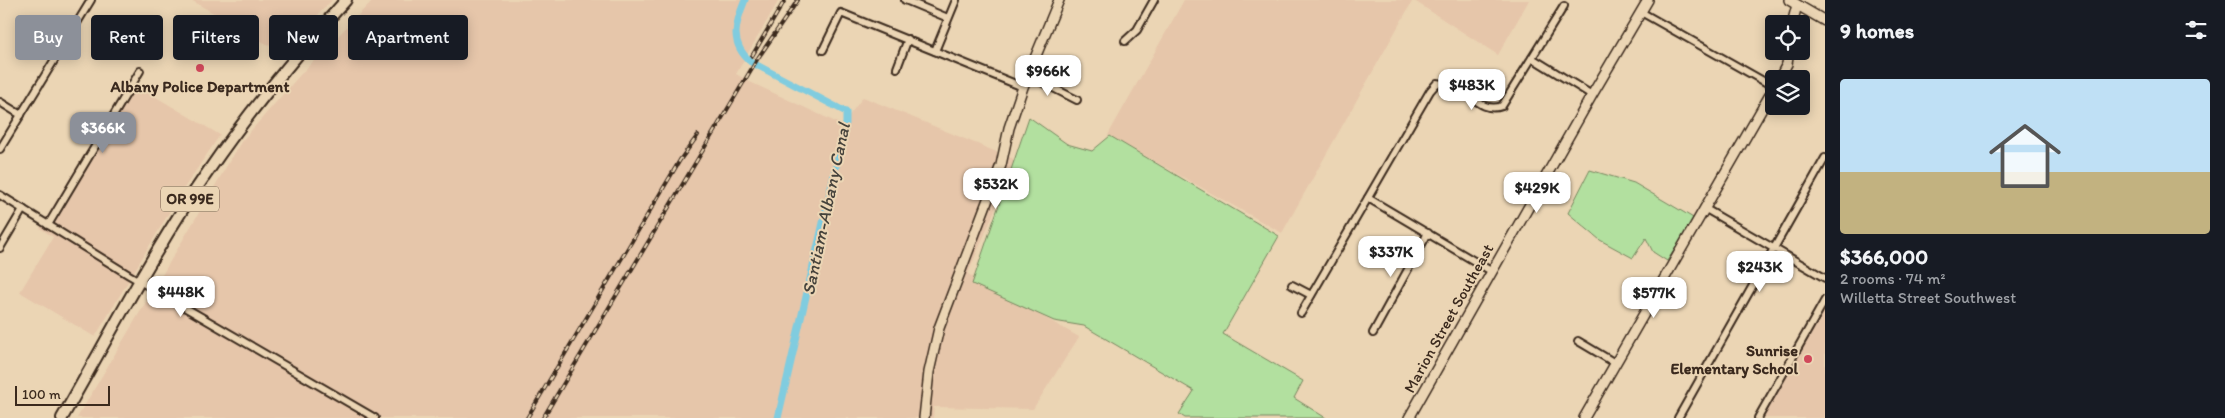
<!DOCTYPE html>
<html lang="en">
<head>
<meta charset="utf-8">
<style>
  :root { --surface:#171b24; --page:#242831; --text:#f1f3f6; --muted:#9ea1a6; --accent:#8c9099 }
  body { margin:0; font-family:Itim,sans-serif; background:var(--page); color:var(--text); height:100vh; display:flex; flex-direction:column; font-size:19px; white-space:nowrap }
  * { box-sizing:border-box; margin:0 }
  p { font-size:16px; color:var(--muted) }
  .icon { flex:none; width:28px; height:28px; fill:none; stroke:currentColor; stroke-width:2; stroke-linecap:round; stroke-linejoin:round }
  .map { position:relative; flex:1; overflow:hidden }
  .sheet { display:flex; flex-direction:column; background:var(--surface); width:400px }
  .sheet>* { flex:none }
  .banner { position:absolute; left:15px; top:15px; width:475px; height:45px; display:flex; gap:10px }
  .fabs { position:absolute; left:1765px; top:15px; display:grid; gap:10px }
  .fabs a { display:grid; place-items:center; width:45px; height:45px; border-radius:5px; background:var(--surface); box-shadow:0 2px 12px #0003; font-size:25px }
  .scale { position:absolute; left:15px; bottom:12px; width:95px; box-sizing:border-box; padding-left:5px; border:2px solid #3b2a1e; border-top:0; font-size:14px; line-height:18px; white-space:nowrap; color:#3b2a1e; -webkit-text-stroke:4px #ebd5b4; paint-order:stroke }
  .price { position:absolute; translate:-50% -42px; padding:0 11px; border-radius:10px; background:#fff; color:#222; font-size:16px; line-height:32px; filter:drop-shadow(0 1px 2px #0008) }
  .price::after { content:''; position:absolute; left:50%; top:30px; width:15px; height:11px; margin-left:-8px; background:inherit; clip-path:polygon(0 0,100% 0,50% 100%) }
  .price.current { background:var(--accent); color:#fff }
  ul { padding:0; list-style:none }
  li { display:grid; align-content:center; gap:10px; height:265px; padding:0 15px }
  li span { display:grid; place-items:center; height:155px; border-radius:5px; color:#555 }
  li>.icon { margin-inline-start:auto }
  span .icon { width:90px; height:90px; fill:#fffc; stroke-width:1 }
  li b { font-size:21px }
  h2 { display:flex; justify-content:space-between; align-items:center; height:60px; padding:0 15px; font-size:21px }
  .chip { padding:0 18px; border-radius:5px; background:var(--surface); box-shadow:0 2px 12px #0003; font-size:18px; line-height:45px }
  .chip.current { background:var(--accent); color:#fff }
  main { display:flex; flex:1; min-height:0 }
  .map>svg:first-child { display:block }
</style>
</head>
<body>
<main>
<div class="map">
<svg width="1825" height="418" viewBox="0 0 1825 418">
  <rect width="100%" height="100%" fill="#ebd5b4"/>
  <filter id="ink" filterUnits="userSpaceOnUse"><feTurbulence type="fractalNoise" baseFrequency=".02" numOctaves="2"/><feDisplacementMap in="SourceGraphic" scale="10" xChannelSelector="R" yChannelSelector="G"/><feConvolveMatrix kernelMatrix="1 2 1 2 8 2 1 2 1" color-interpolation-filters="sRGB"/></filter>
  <g filter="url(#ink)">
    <g fill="#e6c6aa">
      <polygon points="191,0 332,0 282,53"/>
      <polygon points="373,0 779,0 736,74 750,82 842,125 863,97 1016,160 968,274 1079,337 1033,409 934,407 933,418 77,418 241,142 300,75"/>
      <polygon points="1184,0 1529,0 1498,55 1413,0 1282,233 1108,135"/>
      <polygon points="129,81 220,135 182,191 95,337 20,292 53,237 40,228"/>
      <polygon points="1825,300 1825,418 1758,418"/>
    </g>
    <g fill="#b2e09f" stroke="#76855e">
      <polygon points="1029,117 1067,144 1092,151 1110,136 1279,236 1223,334 1303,381 1294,398 1326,418 1185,418 1179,414 1194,391 1084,326 1054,321 972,284"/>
      <polygon points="1590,170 1634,183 1695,219 1667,261 1653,252 1646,238 1633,258 1600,240 1568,213"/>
    </g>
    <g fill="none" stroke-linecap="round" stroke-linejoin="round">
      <path stroke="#80ccdf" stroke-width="7" d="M745,0C735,24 729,43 751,62L846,112V123L778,418"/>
      <g stroke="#3b2a1e" stroke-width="10">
        <g id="street">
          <polyline points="905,0 948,18"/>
          <polyline points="1641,12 1774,87"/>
          <polyline points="1125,41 1137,30 1154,0"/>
          <polyline points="823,50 841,13 1023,87"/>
          <polyline points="935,51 956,0"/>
          <polyline points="1532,58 1592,95"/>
          <polyline points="897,68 908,39"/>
          <polyline points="1028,75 1077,100"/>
          <polyline points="0,102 21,115"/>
          <polyline points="0,149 91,0"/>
          <polyline points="0,195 129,275 375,418"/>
          <polyline points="1368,198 1491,271"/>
          <polyline points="1704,208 1825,278"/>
          <polyline points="48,225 140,71"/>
          <polyline points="0,248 23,209"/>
          <polyline points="1292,285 1311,295"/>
          <path d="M1301,313L1430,91L1437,83C1440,84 1446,83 1449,84C1469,89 1480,114 1502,106L1564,6"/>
          <polyline points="1373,333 1428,233"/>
          <polyline points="1578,341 1615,363"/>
          <polyline points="1678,418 1825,158"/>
          <polyline points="1758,418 1825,300"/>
        </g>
      </g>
      <g stroke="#3b2a1e" stroke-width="12">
        <g id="secondary">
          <polyline points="1789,0 1825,21"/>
          <polyline points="1792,24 1797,5"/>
          <polyline points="1779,79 1787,64 1789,51"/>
          <polyline points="924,418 929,372 939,328 1001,165 1009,128 1023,87 1059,0"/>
          <polyline points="1409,418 1592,95 1648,0"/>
          <polyline points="1584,418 1774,88"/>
        </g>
      </g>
      <g stroke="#3b2a1e" stroke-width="14">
        <path id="primary" d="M62,418C110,335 154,249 209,170C250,110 297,54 346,0"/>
      </g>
      <use href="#street" stroke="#ebd5b4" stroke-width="6"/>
      <use href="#secondary" stroke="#ebd5b4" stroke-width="9"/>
      <use href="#primary" stroke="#ebd5b4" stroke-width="10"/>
      <g stroke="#3b2a1e" stroke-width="4">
        <g id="rail">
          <polyline points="752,56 785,0"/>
          <polyline points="527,418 680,160 698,135"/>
          <polyline points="543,418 758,58 798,0"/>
        </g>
      </g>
      <use href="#rail" stroke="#ebd5b4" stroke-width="2" stroke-dasharray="5.5" stroke-linecap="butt"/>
    </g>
  </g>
  <g fill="#d1495b" stroke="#ebd5b4" stroke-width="2">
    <circle cx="200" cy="68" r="5"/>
    <circle cx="1808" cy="359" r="5"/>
  </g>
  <g text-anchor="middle" stroke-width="4" stroke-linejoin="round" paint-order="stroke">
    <rect fill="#ebd5b4" stroke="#705d4b" stroke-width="1" x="161" y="186.5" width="58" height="25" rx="4"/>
    <g font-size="15" font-weight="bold" fill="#3b2a1e">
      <text x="190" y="204">OR 99E</text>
    </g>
    <g font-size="16" font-weight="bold" fill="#3b2a1e" stroke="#ebd5b4">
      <text x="200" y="92">Albany Police Department</text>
      <text x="1798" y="356" text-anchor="end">Sunrise<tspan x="1798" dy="18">Elementary School</tspan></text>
    </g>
    <g font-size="16" fill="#3b2a1e" stroke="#ebd5b4">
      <text transform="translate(1448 318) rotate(-61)" y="6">Marion Street Southeast</text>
    </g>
    <g font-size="18" font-style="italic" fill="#45423b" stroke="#ebd5b4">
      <text transform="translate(826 209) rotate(-78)" y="6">Santiam-Albany Canal</text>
    </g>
  </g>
</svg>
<div class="fabs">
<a><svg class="icon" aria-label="locate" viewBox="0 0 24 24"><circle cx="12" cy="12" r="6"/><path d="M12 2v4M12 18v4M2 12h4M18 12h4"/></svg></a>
<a><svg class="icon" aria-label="layers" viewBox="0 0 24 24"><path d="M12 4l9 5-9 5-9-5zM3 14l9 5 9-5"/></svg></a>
</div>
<div class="scale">100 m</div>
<b class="price" style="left:1048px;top:97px">$966K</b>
<b class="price" style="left:1472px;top:111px">$483K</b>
<b class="price current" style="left:103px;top:154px">$366K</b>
<b class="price" style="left:996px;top:210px">$532K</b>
<b class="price" style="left:1537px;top:214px">$429K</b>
<b class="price" style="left:1391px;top:278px">$337K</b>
<b class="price" style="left:1760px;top:293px">$243K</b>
<b class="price" style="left:181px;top:318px">$448K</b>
<b class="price" style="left:1654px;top:319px">$577K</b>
<div class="banner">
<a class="chip current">Buy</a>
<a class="chip">Rent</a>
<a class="chip">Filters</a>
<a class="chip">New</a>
<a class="chip">Apartment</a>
</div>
</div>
<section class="sheet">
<h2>9 homes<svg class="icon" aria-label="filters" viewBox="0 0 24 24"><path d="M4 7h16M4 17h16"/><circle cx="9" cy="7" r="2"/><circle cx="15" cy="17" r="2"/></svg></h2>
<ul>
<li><span style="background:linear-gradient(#bfe0f5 60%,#c2b280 0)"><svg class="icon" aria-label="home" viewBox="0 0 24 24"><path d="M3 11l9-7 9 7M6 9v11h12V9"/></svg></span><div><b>$366,000</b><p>2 rooms · 74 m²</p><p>Willetta Street Southwest</p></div></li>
</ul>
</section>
</main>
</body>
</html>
